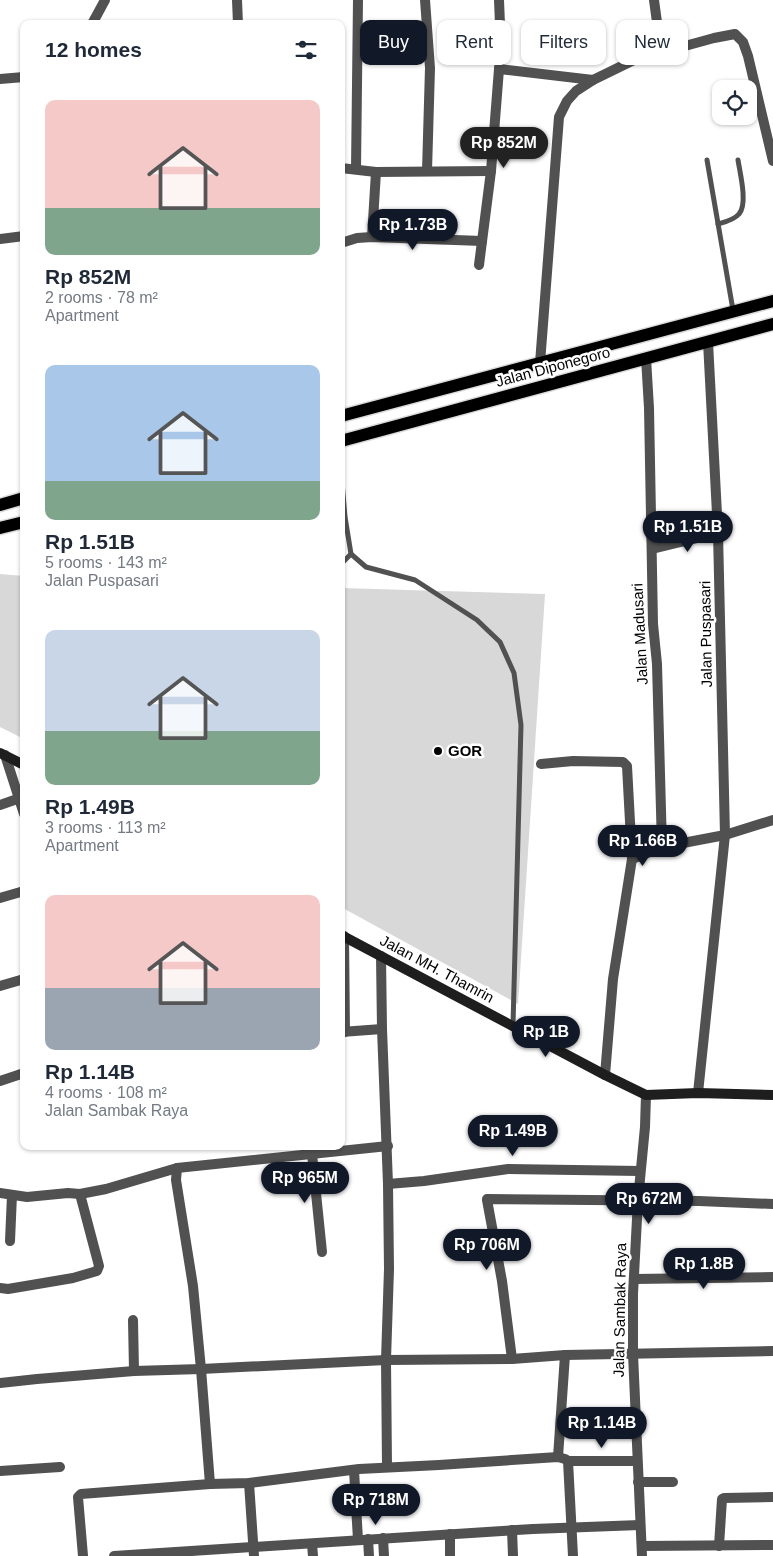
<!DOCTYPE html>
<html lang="en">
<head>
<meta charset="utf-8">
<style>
  :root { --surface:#fff; --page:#f6f6f7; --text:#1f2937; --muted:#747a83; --accent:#111827 }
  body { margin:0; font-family:Arial,sans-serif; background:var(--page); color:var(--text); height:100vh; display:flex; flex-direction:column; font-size:19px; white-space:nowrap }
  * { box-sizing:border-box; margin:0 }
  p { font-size:16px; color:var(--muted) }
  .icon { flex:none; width:28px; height:28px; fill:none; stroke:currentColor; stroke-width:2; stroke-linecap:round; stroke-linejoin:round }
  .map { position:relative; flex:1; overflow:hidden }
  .panel { position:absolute; left:20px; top:20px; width:325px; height:1130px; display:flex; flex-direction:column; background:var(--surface); border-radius:10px; box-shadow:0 1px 4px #0004 }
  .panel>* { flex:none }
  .banner { position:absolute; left:360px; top:20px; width:338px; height:45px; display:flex; gap:10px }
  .buttons { position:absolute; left:712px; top:80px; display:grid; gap:10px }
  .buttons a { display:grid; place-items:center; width:45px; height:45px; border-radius:10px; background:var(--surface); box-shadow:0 1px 4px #0004; font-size:25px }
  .price { position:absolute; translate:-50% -42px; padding:0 11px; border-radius:18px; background:var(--accent); color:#fff; font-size:16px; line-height:32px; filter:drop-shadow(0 1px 2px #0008) }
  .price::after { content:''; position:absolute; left:50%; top:30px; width:15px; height:11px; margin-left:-8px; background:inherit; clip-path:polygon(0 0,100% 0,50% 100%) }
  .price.current { background:#222; color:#fff }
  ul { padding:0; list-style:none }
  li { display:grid; align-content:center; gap:10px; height:265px; padding:0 25px }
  li span { display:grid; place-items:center; height:155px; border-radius:10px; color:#555 }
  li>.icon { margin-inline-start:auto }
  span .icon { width:90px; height:90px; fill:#fffc; stroke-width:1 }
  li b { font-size:21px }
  h2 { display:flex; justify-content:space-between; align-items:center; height:60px; padding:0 25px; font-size:21px }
  .chip { padding:0 18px; border-radius:10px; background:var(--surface); box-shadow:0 1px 4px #0004; font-size:18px; line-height:45px }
  .chip.current { background:var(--accent); color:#fff }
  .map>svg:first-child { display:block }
</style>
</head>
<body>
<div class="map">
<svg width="773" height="1556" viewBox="0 0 773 1556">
  <rect width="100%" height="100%" fill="#fff"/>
  <g fill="#d8d8d8">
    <polygon points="0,574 24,576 24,739 0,727"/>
    <polygon points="341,588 545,594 518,1004 341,907"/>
  </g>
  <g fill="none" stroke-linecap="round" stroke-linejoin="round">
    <g stroke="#dbdbdb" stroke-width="15">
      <g id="primary">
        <polyline points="341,416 773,301"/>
        <polyline points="341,441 773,324"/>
        <polyline points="0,505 24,498"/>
        <polyline points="0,528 24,522"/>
      </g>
    </g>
    <g stroke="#515151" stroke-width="5">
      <polyline points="707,160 733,310"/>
      <path d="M718,224C725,222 734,220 739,214C748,204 740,173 738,160"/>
      <polyline points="341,470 345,517 351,554 366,567 415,580 477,620 500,642 514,673 521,725 513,1025"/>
      <polyline points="341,564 351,554"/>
    </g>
    <g stroke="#515151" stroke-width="10">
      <polyline points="237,0 238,24"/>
      <polyline points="425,0 430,68 427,171"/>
      <polyline points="499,0 501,49 499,69 593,80"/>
      <polyline points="654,0 661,52"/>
      <polyline points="92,24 105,0"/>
      <polyline points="0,79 24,77"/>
      <polyline points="341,168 376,172 491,171"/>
      <polyline points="356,169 358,0"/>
      <polyline points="372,237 376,172"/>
      <polyline points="0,239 24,236"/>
      <polyline points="341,243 357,238 372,237 482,241"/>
      <polyline points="479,265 491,171 499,69"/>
      <polyline points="646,358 649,408 653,624 657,664 662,847"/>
      <polyline points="540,363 559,117 567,101 576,91 593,80 634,60 714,38 735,34 743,42 748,56 773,161"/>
      <polyline points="652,549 718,533"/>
      <polyline points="5,755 24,814"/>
      <polyline points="541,764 573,761 623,762 627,766 632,859 613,979 605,1075"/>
      <polyline points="0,805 20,798"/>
      <polyline points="632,859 662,847 725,835 773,820"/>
      <polyline points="0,898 24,891"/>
      <polyline points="344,936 345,1032"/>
      <polyline points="381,956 382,1029 388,1184 389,1269 386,1360 387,1467"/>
      <polyline points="0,986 24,979"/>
      <polyline points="341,1032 382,1029"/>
      <polyline points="0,1081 24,1073"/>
      <polyline points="698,1093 725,835 718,533 708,342"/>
      <polyline points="312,1154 322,1252"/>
      <polyline points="177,1168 176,1180 193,1286 201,1369 210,1484"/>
      <polyline points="388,1184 424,1181 508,1169 640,1171"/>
      <polyline points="0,1193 27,1197 68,1193 80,1194 106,1189 177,1168 388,1146"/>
      <polyline points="10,1241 12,1195"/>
      <polyline points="634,1279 773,1277"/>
      <polyline points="0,1288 8,1289 73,1278 97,1271 99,1266 80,1194"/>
      <polyline points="133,1320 134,1371"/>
      <polyline points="512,1359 502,1281 487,1200 487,1199 699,1201 773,1204"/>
      <polyline points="0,1383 37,1379 134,1371 201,1369 386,1360 512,1359 565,1355 773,1351"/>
      <polyline points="558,1457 565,1355"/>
      <polyline points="568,1461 637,1461"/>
      <polyline points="354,1470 358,1540"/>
      <polyline points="0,1471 60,1467"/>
      <polyline points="638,1482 673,1482"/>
      <polyline points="249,1483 254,1556"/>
      <polyline points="512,1530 513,1556"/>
      <polyline points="450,1534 450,1556"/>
      <polyline points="383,1538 384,1556"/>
      <polyline points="368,1539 369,1556"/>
      <polyline points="312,1544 313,1556"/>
      <polyline points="642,1546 773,1545"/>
      <polyline points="719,1546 722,1499 724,1498 773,1497"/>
      <polyline points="83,1556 78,1497 81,1494 210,1484 249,1483 359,1469 439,1465 558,1457 565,1459 568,1461 573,1556"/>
      <polyline points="114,1556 533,1529 640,1525"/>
      <polyline points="642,1556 633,1354 633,1294 638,1200 645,1127 646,1095"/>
    </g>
    <g stroke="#1e1e1e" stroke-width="10">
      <polyline points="0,753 24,765"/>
      <polyline points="341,935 605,1075 646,1095 698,1093 773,1095"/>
    </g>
    <use href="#primary" stroke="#000" stroke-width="12"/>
  </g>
  <circle fill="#000" stroke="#fff" stroke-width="2" cx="438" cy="751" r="5"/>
  <g text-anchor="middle" stroke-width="5" stroke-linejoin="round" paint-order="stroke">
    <g font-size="15" fill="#000" stroke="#fff">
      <text transform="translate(553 367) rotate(-15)" y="5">Jalan Diponegoro</text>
      <text transform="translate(640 634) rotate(-93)" y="5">Jalan Madusari</text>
      <text transform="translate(706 634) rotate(-91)" y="5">Jalan Puspasari</text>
      <text transform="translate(437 969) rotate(28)" y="5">Jalan MH. Thamrin</text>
      <text transform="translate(620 1310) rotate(-89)" y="5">Jalan Sambak Raya</text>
    </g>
    <g font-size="15" font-weight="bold" fill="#000" stroke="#fff" text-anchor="start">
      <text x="448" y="756">GOR</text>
    </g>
  </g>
</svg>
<div class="buttons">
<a><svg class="icon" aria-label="locate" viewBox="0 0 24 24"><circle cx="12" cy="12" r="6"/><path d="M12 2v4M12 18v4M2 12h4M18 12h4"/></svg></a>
</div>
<b class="price current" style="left:504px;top:169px">Rp 852M</b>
<b class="price" style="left:413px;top:251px">Rp 1.73B</b>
<b class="price" style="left:688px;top:553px">Rp 1.51B</b>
<b class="price" style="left:643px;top:867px">Rp 1.66B</b>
<b class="price" style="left:546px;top:1058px">Rp 1B</b>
<b class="price" style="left:513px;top:1157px">Rp 1.49B</b>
<b class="price" style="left:305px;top:1204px">Rp 965M</b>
<b class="price" style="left:649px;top:1225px">Rp 672M</b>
<b class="price" style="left:487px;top:1271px">Rp 706M</b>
<b class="price" style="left:704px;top:1290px">Rp 1.8B</b>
<b class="price" style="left:602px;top:1449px">Rp 1.14B</b>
<b class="price" style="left:376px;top:1526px">Rp 718M</b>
<div class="banner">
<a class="chip current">Buy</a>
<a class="chip">Rent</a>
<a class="chip">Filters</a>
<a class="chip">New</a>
</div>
<section class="panel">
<h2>12 homes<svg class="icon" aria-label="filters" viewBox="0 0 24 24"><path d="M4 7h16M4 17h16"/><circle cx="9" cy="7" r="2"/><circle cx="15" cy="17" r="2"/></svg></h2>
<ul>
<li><span style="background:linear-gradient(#f6c9c9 70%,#7fa58c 0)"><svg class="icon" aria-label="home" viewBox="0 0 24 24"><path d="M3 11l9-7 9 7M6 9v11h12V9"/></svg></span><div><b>Rp 852M</b><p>2 rooms · 78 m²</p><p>Apartment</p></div></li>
<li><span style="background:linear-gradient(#a9c7e8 75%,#7fa58c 0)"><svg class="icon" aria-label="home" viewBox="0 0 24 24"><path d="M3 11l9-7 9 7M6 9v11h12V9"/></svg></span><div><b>Rp 1.51B</b><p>5 rooms · 143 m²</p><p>Jalan Puspasari</p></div></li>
<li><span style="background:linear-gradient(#c9d6e8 65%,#7fa58c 0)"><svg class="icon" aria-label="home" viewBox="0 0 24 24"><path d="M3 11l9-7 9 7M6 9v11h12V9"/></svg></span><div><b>Rp 1.49B</b><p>3 rooms · 113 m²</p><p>Apartment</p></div></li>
<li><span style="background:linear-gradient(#f6c9c9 60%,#9aa5b1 0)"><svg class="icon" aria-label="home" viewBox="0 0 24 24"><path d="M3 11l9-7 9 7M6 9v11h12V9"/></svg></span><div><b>Rp 1.14B</b><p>4 rooms · 108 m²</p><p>Jalan Sambak Raya</p></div></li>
</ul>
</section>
</div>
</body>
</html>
